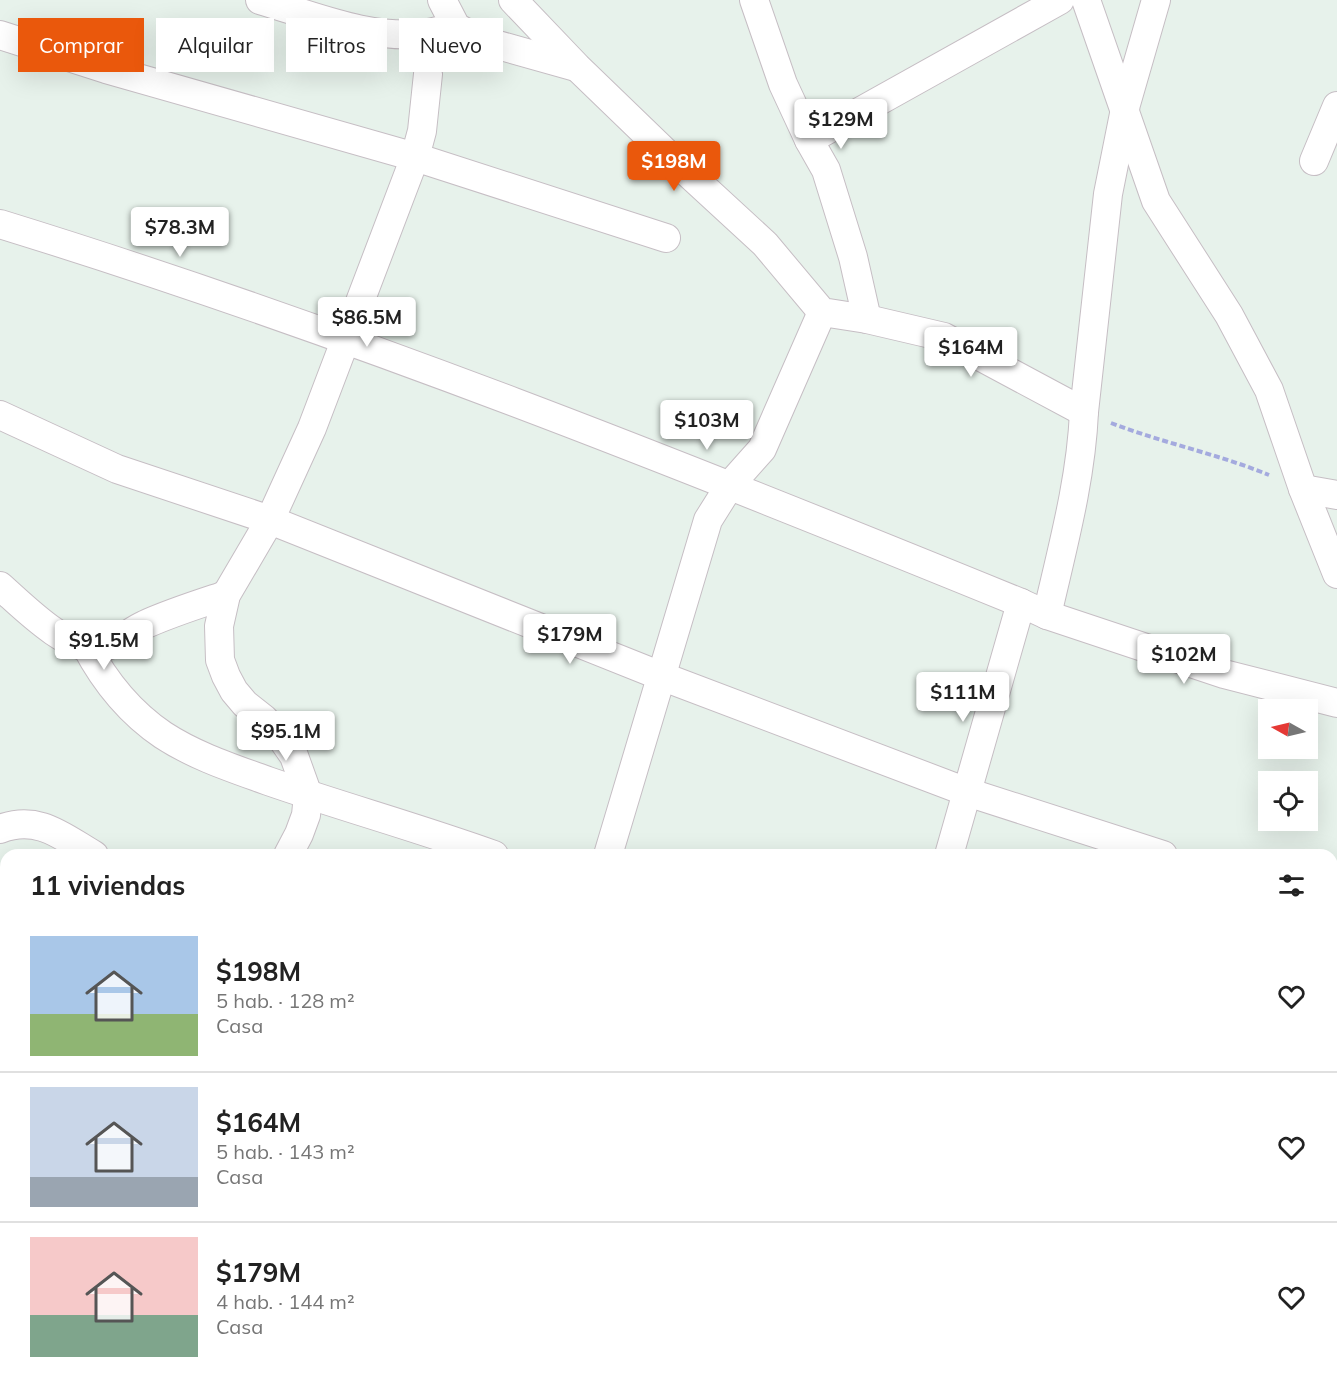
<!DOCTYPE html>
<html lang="es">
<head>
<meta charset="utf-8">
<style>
  :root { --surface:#fff; --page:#f2f2f2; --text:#222; --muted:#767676; --line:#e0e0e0; --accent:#ea580c }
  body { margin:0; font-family:Mulish,sans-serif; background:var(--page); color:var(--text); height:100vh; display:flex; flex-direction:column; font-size:22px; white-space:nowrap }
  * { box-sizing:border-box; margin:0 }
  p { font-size:20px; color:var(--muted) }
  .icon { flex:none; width:33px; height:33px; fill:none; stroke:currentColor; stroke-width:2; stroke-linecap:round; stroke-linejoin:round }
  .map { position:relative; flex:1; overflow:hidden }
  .drawer { position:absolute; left:0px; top:849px; width:1338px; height:534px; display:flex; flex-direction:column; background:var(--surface); border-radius:18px 18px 0 0; box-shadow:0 6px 24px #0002 }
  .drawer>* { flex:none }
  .banner { position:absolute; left:18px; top:18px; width:600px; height:54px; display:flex; gap:12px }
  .needle { width:39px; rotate:278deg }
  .buttons { position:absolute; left:1258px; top:699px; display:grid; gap:12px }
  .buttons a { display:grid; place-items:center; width:60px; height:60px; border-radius:0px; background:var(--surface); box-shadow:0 6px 24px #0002; font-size:30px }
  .price { position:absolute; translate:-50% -51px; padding:0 14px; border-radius:6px; background:#fff; color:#222; font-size:20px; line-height:39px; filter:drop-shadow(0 2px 3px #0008) }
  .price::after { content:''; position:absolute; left:50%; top:36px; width:18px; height:14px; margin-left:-9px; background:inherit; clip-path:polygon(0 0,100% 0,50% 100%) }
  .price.active { background:var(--accent); color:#fff }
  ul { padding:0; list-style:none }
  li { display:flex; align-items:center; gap:18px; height:150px; padding:0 30px }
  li+li { border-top:2px solid var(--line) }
  li span { display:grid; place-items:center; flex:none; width:168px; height:120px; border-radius:0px; color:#555 }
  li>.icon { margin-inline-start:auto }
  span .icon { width:72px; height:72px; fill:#fffc; stroke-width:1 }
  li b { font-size:26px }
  h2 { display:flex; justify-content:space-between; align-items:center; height:72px; padding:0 30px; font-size:26px }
  .pill { padding:0 21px; border-radius:0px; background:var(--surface); box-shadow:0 6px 24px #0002; font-size:21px; line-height:54px }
  .pill.active { background:var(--accent); color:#fff }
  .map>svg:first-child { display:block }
</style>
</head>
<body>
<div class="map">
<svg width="1337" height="1383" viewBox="0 0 1337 1383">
  <rect width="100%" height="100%" fill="#e7f2eb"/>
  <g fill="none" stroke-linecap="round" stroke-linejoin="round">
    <g stroke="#c6bec4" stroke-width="30">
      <g id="minor">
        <path d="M260,0C314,16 371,41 429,33C438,31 447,29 456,27"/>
        <polyline points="442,0 456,27 480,40 576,67"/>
        <polyline points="513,0 577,67 664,151 765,244 822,312 867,319 944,337 1084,412"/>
        <polyline points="754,0 783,84 809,140 826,170 853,257 867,319"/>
        <polyline points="1086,0 1156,201 1229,315 1269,390 1303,489 1337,574"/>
        <polyline points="0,35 106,69 415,157 666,238"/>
        <polyline points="809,140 1060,0"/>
        <polyline points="1314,161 1337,106"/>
        <path d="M0,224C347,331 685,466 1021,603L1047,615L1224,674L1337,703"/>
        <polyline points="0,415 117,469 270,520 661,676 967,792 1163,855"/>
        <polyline points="1303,489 1337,495"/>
        <path d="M0,586C23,606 66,651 99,648C115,646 130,631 144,625C170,613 199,604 226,595"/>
        <path d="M1047,615C1062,549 1081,481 1084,412L1108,194L1126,104L1156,0"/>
        <path d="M86,646C105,682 129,712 163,735C195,756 232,768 268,781C343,807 419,828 494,855"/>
        <path d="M0,829C38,814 63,837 94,855"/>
        <polyline points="288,855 299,834 306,815 308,795 294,756 280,736 264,719 245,704 234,691 226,676 220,660 219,626 226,595 270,520 312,428 415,157 422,131 428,74"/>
        <polyline points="608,855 708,520 730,485 762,449 822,312"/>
        <polyline points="949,855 1021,603"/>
        <polyline points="1332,904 1337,906"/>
        <polyline points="1332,971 1337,958"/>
        <polyline points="0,1050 6,1054"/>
        <polyline points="1332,1267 1337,1266"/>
        <polyline points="1332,1356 1337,1351"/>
        <polyline points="963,1377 964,1383"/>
        <polyline points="1050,1383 1075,1377"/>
        <polyline points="1308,1383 1313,1377"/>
      </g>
    </g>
    <path stroke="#a4aade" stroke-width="4" stroke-dasharray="6 3" stroke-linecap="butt" d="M1111,423C1163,443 1218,454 1269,475"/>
    <use href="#minor" stroke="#fff" stroke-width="28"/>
  </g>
</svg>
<div class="buttons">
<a><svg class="needle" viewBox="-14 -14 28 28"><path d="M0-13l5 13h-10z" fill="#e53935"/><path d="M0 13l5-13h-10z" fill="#767676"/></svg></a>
<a><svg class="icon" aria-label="locate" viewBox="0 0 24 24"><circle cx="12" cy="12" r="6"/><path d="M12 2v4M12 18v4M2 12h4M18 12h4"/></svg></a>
</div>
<b class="price" style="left:841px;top:150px">$129M</b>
<b class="price active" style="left:674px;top:192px">$198M</b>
<b class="price" style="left:180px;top:258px">$78.3M</b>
<b class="price" style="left:367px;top:348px">$86.5M</b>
<b class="price" style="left:971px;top:378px">$164M</b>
<b class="price" style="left:707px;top:451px">$103M</b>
<b class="price" style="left:570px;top:665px">$179M</b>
<b class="price" style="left:104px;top:671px">$91.5M</b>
<b class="price" style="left:1184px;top:685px">$102M</b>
<b class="price" style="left:963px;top:723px">$111M</b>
<b class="price" style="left:286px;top:762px">$95.1M</b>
<div class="banner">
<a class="pill active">Comprar</a>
<a class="pill">Alquilar</a>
<a class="pill">Filtros</a>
<a class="pill">Nuevo</a>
</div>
<section class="drawer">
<h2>11 viviendas<svg class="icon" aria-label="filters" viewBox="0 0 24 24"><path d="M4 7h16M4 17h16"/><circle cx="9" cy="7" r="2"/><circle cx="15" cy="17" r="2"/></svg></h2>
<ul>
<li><span style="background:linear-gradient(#a9c7e8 65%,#8fb573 0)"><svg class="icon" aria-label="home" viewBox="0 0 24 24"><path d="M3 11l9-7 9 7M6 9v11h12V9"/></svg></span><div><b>$198M</b><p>5 hab. · 128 m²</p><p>Casa</p></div><svg class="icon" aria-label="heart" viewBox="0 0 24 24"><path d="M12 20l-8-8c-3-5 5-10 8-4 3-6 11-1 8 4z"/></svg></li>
<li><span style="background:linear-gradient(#c9d6e8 75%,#9aa5b1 0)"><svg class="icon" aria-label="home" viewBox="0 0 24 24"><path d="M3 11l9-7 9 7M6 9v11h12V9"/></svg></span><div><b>$164M</b><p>5 hab. · 143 m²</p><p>Casa</p></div><svg class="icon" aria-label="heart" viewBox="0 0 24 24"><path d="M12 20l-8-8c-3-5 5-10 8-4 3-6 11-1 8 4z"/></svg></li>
<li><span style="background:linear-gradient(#f6c9c9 65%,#7fa58c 0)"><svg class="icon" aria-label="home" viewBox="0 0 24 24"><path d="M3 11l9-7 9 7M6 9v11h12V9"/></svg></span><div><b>$179M</b><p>4 hab. · 144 m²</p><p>Casa</p></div><svg class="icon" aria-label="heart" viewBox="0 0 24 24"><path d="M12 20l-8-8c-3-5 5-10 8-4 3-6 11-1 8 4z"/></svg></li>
</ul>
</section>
</div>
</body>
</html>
